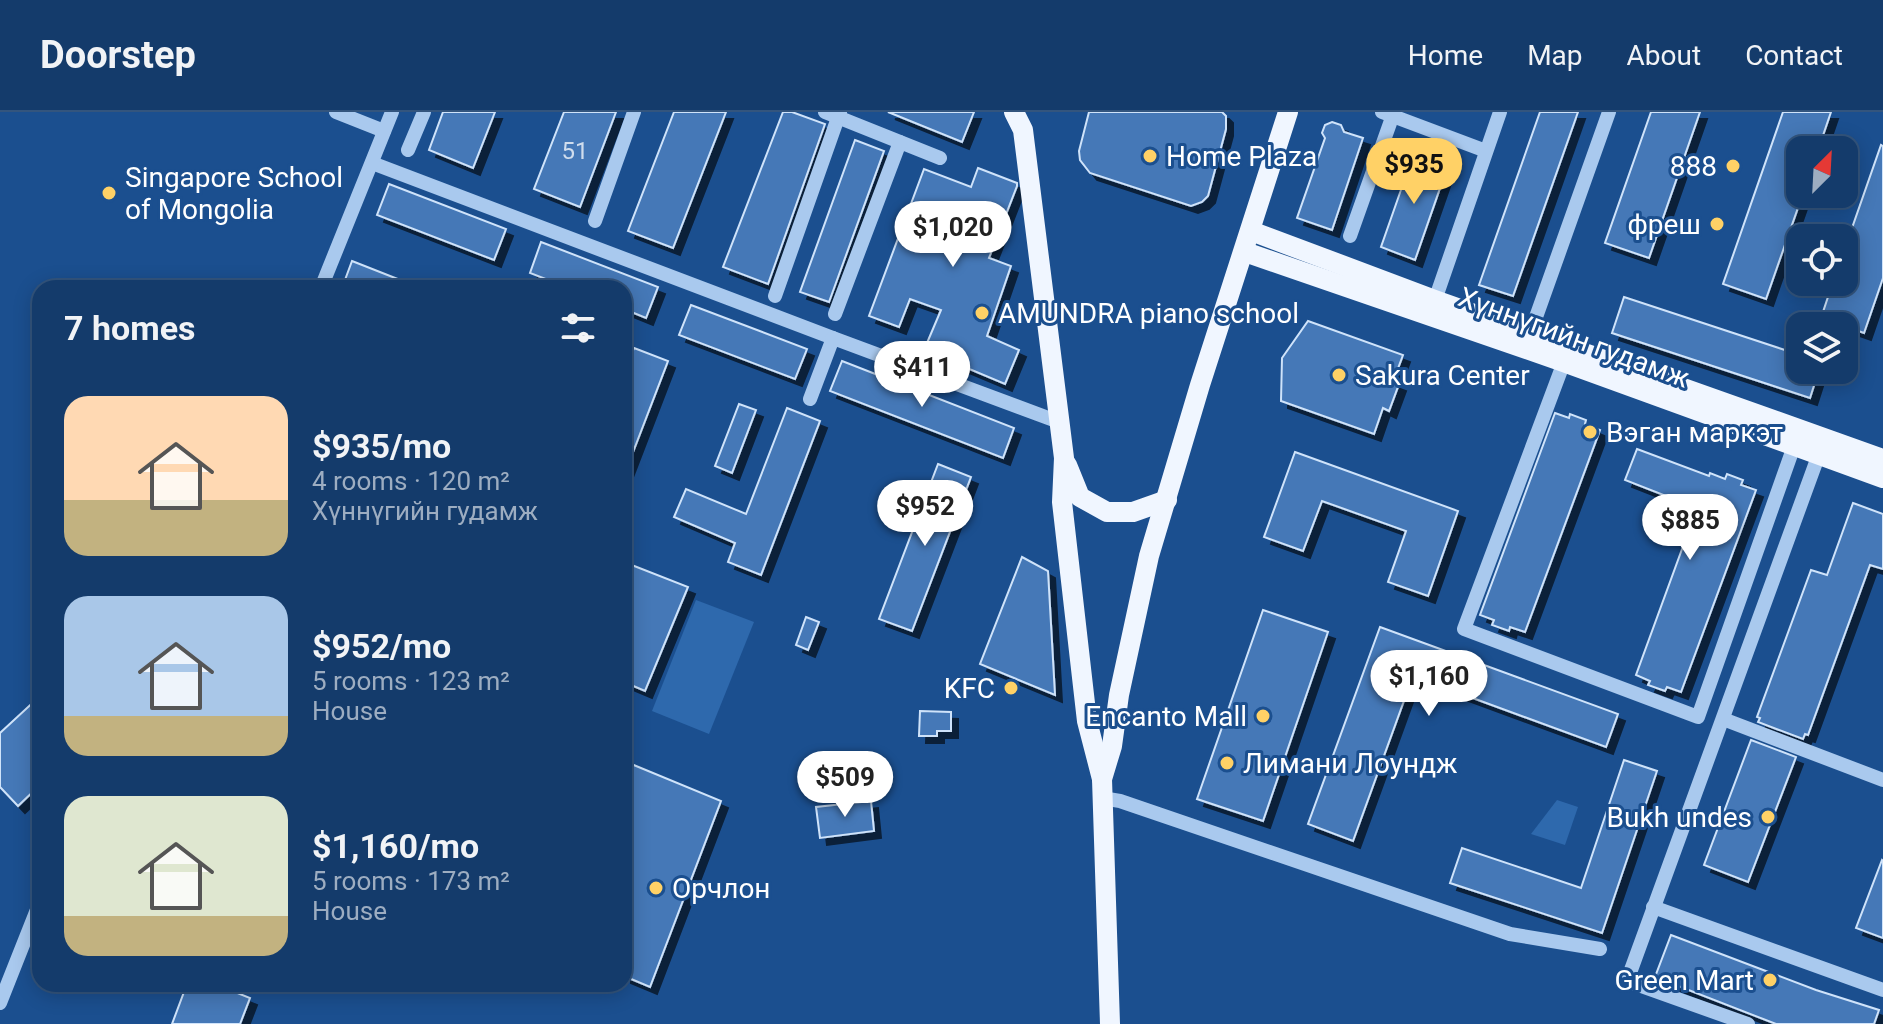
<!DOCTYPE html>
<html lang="en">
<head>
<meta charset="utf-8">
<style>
  :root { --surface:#143b6b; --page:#214673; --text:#f1f3f6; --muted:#9dadc1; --line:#33557e; --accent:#ffd166 }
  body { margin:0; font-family:Roboto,sans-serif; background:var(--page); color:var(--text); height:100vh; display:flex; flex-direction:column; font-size:30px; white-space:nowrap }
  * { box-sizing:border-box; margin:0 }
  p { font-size:26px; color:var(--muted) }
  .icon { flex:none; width:44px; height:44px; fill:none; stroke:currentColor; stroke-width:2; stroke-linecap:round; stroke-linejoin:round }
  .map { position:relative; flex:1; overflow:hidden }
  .side { position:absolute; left:32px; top:168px; width:600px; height:712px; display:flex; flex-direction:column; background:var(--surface); border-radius:24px; box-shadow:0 4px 20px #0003,0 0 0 2px var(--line) }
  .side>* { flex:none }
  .needle { width:52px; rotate:24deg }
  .fabs { position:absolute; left:1786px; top:24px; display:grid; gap:16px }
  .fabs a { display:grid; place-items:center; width:72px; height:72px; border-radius:16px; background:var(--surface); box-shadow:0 4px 20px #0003,0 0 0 2px var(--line); font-size:40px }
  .price { position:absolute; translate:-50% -68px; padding:0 18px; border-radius:28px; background:#fff; color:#222; font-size:26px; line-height:52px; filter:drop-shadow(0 2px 4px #0008) }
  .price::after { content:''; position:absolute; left:50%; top:48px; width:24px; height:18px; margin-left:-12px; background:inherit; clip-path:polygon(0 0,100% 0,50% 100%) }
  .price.on { background:var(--accent); color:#111 }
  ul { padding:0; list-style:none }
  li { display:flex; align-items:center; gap:24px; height:200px; padding:0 32px }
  li span { display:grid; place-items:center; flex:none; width:224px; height:160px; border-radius:24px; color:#555 }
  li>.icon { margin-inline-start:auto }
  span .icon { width:96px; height:96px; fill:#fffc; stroke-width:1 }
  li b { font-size:34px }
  h2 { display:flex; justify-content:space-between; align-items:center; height:96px; padding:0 32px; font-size:34px }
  header { display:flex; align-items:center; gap:48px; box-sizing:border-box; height:112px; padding:0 40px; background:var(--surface); border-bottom:2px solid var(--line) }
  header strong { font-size:38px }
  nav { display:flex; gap:44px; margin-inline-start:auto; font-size:28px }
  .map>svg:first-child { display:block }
</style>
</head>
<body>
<header>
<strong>Doorstep</strong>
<nav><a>Home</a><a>Map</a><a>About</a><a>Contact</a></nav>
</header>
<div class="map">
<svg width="1883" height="912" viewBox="0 0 1883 912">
  <defs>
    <filter id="shadow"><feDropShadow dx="7" dy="7" stdDeviation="0" flood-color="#0009"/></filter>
  </defs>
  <rect width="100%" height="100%" fill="#1b4f8f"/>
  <g fill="#2e69ad">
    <polygon points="696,488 754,510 709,622 652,599"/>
    <polygon points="1557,688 1578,695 1565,733 1531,722"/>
  </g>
  <g fill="#4478b7" stroke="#cfe3fa" stroke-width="2" filter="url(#shadow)">
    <polygon points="443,0 495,0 473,56 429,38"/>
    <polygon points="564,0 616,0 580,95 534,77"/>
    <polygon points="674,0 726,0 673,136 628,119"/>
    <polygon points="783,0 792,0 825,12 768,172 723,155"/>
    <polygon points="888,0 974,0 962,30"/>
    <polygon points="1089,0 1222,0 1226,4 1226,17 1208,84 1202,90 1191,94 1090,61 1080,48 1079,39"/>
    <polygon points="1540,0 1578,0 1513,184 1479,173"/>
    <polygon points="1651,0 1700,0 1649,146 1605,131"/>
    <polygon points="1783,0 1831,0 1818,38 1800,38 1800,90 1766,187 1723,172"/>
    <polygon points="1332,10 1341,13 1344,20 1363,26 1332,118 1297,106 1325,26 1322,21 1325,13"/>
    <polygon points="855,28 884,39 829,190 800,180"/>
    <polygon points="1881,33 1883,34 1883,166 1864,221 1821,206 1833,170 1844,170 1844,139"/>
    <polygon points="1416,40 1425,42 1428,49 1447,56 1415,148 1381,135 1409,55 1406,51 1408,42"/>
    <polygon points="978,56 1017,71 1017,74 989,146 1011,154 987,224 1019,238 1005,272 924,238 941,198 910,187 899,215 869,204 924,57 971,75"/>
    <polygon points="389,72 506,117 494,148 377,103"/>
    <polygon points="541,130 658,175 646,206 624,197 624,176 569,176 530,161"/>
    <polygon points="352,149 418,175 418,176 342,176"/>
    <polygon points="1624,185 1800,243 1800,258 1819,258 1810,286 1612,221"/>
    <polygon points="691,193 807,237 795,267 679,223"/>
    <polygon points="1308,209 1403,243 1393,270 1399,272 1389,299 1383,296 1374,322 1281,289 1282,246"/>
    <polygon points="634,236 668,249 625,361 624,263"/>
    <polygon points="842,249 1014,316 1003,346 830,279"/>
    <polygon points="739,292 756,298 732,361 715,354"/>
    <polygon points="787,296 820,309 761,463 728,450 735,431 674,405 686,377 746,402"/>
    <polygon points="1555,301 1569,306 1570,302 1586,308 1585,312 1600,318 1525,520 1510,515 1509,519 1492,513 1494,508 1480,503"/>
    <polygon points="1637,337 1709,364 1710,361 1725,367 1727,362 1743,368 1741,373 1756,378 1681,580 1667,575 1665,579 1648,573 1650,569 1636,563 1697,396 1625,368"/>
    <polygon points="1295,340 1458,399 1428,484 1388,470 1406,419 1322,389 1303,439 1264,425"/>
    <polygon points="938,352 971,365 912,519 879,507"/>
    <polygon points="1853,391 1883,402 1883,457 1870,453 1808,623 1805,622 1803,627 1758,610 1760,606 1757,605 1811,458 1827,463"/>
    <polygon points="1022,445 1048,459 1055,583 980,552"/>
    <polygon points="624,450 688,475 645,579 624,570"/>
    <polygon points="1263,498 1328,520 1263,709 1197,687"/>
    <polygon points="806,505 819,510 808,538 796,533"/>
    <polygon points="1380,515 1618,602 1606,635 1413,564 1353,729 1308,712"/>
    <polygon points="40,584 40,673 18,694 0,675 0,621"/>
    <polygon points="920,599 951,600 951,619 937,619 937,624 919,624"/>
    <polygon points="1751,628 1796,645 1748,770 1704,753"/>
    <polygon points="1624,648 1657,659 1602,821 1450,771 1462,736 1581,776"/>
    <polygon points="624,649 721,689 650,875 624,864"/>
    <polygon points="871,689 874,719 820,726 816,695"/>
    <polygon points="1882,748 1883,749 1883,826 1856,816"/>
    <polygon points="1671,823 1816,878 1879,898 1874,912 1776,912 1655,865"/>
    <polygon points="187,872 215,872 250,886 240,912 172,912"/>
  </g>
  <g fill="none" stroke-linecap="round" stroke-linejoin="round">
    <g stroke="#a9c9ee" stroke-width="14">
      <polyline points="336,0 384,19"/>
      <polyline points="825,0 940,46"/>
      <polyline points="1382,0 1486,39"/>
      <polyline points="408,38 424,0"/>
      <polyline points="372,51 833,226"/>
      <polyline points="595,109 634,0"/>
      <polyline points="1350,124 1394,0"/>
      <polyline points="321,176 392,0"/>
      <polyline points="775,184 840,0"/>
      <polyline points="1435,188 1500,0"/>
      <polyline points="835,202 900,30"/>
      <polyline points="1530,222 1609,0"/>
      <polyline points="1564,250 1464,517 1698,605 1794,334"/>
      <polyline points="810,287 833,226 1059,310"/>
      <polyline points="1723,607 1883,668"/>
      <polyline points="1102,686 1120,689 1510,822 1600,837"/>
      <polyline points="1653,795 1883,878"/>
      <polyline points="0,891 40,790"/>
      <polyline points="1748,912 1627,869 1819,342"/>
    </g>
    <g stroke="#f0f6ff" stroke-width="20">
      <polyline points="1014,0 1023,18 1064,346 1062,390 1087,609 1102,667 1110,912"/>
      <polyline points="1251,119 1435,188 1883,347"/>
      <polyline points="1245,140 1558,248 1883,366"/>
      <polyline points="1067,353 1080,385 1107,400 1133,400 1167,388"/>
      <polyline points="1102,667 1112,634 1119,583 1149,444 1200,273 1288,0"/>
    </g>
  </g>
  <g fill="#ffd166" stroke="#1b4f8f" stroke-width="3">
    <circle cx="1150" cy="44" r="8"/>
    <circle cx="1733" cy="54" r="8"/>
    <circle cx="109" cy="81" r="8"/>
    <circle cx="1717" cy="112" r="8"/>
    <circle cx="982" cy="201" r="8"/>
    <circle cx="1339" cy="263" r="8"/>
    <circle cx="1590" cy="320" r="8"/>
    <circle cx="1011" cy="576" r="8"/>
    <circle cx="1263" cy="604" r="8"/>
    <circle cx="1227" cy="651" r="8"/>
    <circle cx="1768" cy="705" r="8"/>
    <circle cx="656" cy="776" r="8"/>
    <circle cx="1770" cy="868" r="8"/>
  </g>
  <g text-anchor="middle" stroke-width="6" stroke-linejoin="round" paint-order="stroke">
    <g font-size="24" fill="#d0dded">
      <text x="575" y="47">51</text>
    </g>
    <g font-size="28" fill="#fff" stroke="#1b4f8f" text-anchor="start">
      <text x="1166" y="54">Home Plaza</text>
      <text x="1717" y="64" text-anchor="end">888</text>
      <text x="125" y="75">Singapore School<tspan x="125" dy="32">of Mongolia</tspan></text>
      <text x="1701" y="122" text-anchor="end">фреш</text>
      <text x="998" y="211">AMUNDRA piano school</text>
      <text x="1355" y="273">Sakura Center</text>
      <text x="1606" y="330">Вэган маркэт</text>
      <text x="995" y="586" text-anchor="end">KFC</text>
      <text x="1247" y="614" text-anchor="end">Encanto Mall</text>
      <text x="1243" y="661">Лимани Лоундж</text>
      <text x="1752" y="715" text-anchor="end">Bukh undes</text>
      <text x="672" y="786">Орчлон</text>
      <text x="1754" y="878" text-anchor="end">Green Mart</text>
    </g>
    <g font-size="28" fill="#fff" stroke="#1b4f8f">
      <text transform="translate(1574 225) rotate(20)" y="10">Хүннүгийн гудамж</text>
    </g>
  </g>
</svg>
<div class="fabs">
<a><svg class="needle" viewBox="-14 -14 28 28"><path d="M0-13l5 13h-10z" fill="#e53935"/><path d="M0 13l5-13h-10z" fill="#9dadc1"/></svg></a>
<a><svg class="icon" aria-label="locate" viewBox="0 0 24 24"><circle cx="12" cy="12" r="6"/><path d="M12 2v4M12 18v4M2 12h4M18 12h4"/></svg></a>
<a><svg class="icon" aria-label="layers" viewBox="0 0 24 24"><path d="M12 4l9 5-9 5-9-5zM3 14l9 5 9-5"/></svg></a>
</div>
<b class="price on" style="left:1414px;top:94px">$935</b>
<b class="price" style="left:953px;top:157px">$1,020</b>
<b class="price" style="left:922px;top:297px">$411</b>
<b class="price" style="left:925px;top:436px">$952</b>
<b class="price" style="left:1690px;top:450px">$885</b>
<b class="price" style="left:1429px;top:606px">$1,160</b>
<b class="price" style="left:845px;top:707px">$509</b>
<section class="side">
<h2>7 homes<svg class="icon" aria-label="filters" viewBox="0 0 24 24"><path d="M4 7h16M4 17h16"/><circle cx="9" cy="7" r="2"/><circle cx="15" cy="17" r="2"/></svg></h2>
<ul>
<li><span style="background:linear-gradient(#ffd9b3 65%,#c2b280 0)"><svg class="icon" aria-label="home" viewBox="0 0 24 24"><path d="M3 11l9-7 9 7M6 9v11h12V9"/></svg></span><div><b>$935/mo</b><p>4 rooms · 120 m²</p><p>Хүннүгийн гудамж</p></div></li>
<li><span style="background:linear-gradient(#a9c7e8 75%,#c2b280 0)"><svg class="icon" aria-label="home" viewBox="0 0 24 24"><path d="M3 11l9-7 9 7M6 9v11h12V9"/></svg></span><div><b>$952/mo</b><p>5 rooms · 123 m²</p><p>House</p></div></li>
<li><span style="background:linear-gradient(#dfe7d0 75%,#c2b280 0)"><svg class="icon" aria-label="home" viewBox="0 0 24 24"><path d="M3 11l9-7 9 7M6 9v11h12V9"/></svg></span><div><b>$1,160/mo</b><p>5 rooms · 173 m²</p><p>House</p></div></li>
</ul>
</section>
</div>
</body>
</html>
